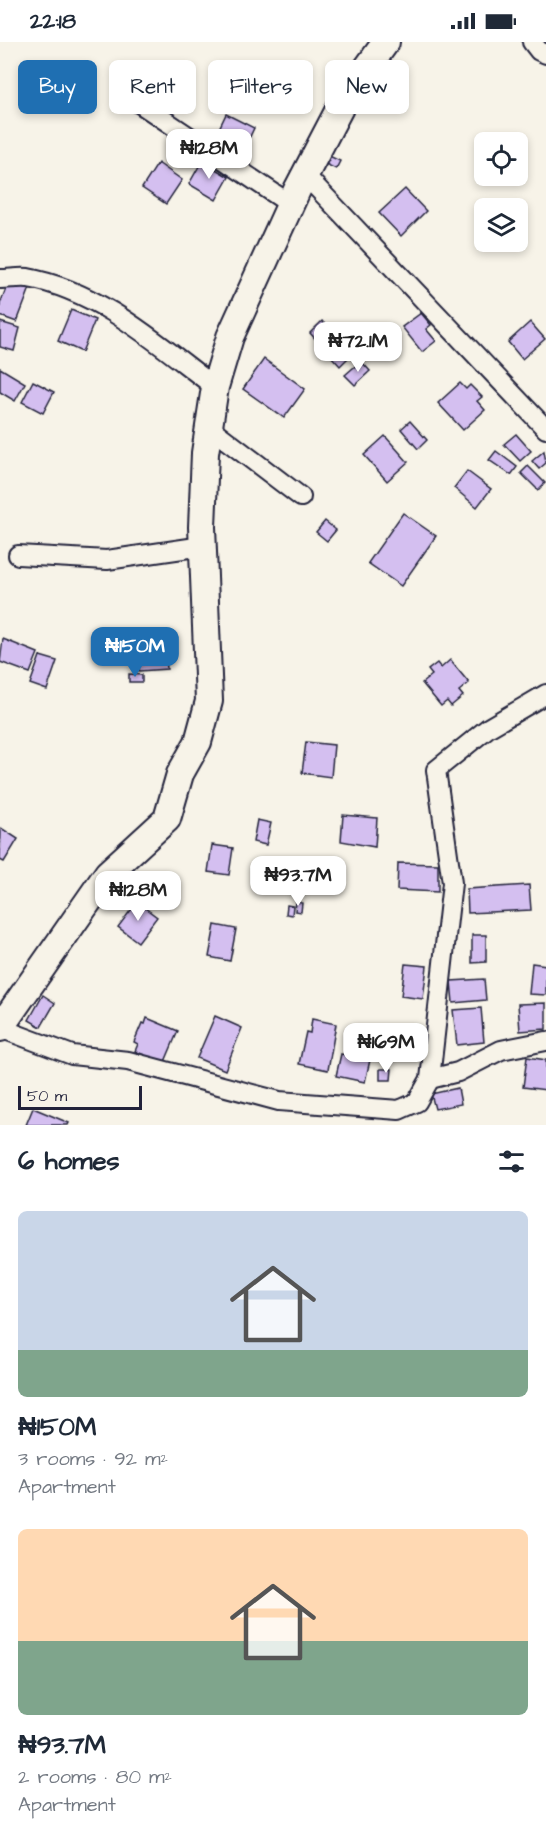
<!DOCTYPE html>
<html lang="en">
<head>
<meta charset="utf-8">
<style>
  :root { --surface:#fff; --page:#f6f6f7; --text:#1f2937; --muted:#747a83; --accent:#1f6fb2 }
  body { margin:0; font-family:"Architects Daughter",sans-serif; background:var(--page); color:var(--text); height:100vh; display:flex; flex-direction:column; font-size:22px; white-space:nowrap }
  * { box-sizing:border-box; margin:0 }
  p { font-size:20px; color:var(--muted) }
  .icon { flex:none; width:33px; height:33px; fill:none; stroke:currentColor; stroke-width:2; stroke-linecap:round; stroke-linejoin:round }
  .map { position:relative; height:1083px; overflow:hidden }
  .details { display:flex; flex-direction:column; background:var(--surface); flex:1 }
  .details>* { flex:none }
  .guide { position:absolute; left:18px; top:18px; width:510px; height:54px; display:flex; gap:12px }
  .tools { position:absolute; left:474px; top:90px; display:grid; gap:12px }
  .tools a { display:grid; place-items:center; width:54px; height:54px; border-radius:9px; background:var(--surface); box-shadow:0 3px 9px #0003; font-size:30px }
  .scale { position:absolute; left:18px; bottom:15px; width:124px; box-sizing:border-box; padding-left:6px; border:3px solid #22223b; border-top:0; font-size:16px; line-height:21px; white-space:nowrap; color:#22223b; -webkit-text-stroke:4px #f7f3e8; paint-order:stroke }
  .price { position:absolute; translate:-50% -51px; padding:0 14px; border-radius:12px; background:#fff; color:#222; font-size:20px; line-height:39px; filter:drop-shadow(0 2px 3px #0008) }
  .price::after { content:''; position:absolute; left:50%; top:36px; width:18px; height:14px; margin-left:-9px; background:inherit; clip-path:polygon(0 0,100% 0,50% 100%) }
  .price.current { background:var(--accent); color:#fff }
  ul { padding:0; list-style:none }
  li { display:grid; align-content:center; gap:12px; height:318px; padding:0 18px }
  li span { display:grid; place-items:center; height:186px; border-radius:9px; color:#555 }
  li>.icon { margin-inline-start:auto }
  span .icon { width:108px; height:108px; fill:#fffc; stroke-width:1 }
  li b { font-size:26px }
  h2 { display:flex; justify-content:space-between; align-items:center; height:72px; padding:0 18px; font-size:26px }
  .chip { padding:0 21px; border-radius:9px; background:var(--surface); box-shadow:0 3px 9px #0003; font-size:21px; line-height:54px }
  .chip.current { background:var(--accent); color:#fff }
  .status { display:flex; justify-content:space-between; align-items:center; height:42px; padding:0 30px; background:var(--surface); direction:ltr }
  .status svg { height:16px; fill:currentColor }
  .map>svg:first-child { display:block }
</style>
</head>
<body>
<div class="status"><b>22:18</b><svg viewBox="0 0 49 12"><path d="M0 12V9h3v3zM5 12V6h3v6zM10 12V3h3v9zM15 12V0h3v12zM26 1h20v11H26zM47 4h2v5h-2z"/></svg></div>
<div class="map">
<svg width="546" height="1083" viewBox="0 0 546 1083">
  <rect width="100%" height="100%" fill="#f7f3e8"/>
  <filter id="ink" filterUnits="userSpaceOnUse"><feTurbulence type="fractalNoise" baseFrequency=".0167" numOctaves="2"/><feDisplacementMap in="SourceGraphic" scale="12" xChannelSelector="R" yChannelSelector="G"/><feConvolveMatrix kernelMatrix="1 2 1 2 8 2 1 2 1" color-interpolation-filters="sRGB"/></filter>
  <g filter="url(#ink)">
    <g fill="#d4bff0" stroke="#22223b" stroke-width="1.5">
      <polygon points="226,72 254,86 244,107 216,93"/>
      <polygon points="325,112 340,119 336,127 321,120"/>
      <polygon points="202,119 229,135 216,158 189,142"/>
      <polygon points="158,121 182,138 166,162 142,146"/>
      <polygon points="405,147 426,169 401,194 379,171"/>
      <polygon points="9,239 30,246 17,280 0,274 0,262"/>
      <polygon points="71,268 95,278 82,310 58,299"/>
      <polygon points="421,271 431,283 426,287 436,299 422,310 402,285"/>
      <polygon points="322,279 331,289 336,285 343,293 339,296 353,311 340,324 310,291"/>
      <polygon points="0,280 20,286 14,309 0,305"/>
      <polygon points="530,280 545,297 522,317 508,300"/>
      <polygon points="264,317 305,347 284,376 243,347"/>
      <polygon points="361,319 370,329 355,343 345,333"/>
      <polygon points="0,326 25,341 15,359 0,350"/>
      <polygon points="33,339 54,350 43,371 22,360"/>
      <polygon points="460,341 466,347 470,343 482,355 477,359 485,368 463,388 438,361"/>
      <polygon points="410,379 427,398 418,407 401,387"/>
      <polygon points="516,392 531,409 520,419 504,402"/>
      <polygon points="385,394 408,420 387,439 364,413"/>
      <polygon points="496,409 517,425 511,433 489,418"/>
      <polygon points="544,409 546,421 539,427 532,419"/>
      <polygon points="528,424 545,441 538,448 521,431"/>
      <polygon points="467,429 491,447 477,465 454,446"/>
      <polygon points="403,471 436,494 401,544 368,521"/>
      <polygon points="325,479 336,488 327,499 316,490"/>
      <polygon points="3,597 38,611 30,631 0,620"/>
      <polygon points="40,614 57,619 47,648 30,642"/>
      <polygon points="166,616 167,627 139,629 138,618"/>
      <polygon points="450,618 469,641 459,649 463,654 451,664 447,659 441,664 422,641 432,633 428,628 437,621 441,626"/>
      <polygon points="129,632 142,633 142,640 129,640"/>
      <polygon points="306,700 334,703 331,735 302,731"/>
      <polygon points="343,773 377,776 375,805 341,799"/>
      <polygon points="257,778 271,781 266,803 253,800"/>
      <polygon points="1,786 18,797 4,820 0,818"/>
      <polygon points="212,803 233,806 229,833 208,830"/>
      <polygon points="398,821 438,822 438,850 397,848"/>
      <polygon points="529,843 531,868 468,871 467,847"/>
      <polygon points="160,848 168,850 166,859 159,858"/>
      <polygon points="137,860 157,875 138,900 118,885"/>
      <polygon points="296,860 302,861 301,870 295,869"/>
      <polygon points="287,863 293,864 292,873 286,872"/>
      <polygon points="215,883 236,887 230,919 209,915"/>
      <polygon points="472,893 486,893 486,920 472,921"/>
      <polygon points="532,921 546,923 546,953 529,952"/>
      <polygon points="405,922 427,924 423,957 401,954"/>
      <polygon points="484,937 486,958 453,961 451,939"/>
      <polygon points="43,953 55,961 41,985 29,978"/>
      <polygon points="546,961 546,987 520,989 518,962"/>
      <polygon points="481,966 484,1000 457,1003 453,968"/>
      <polygon points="215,974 242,986 225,1028 197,1016"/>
      <polygon points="147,976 178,989 164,1022 135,1009 138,1002 134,1000 142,981 145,982"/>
      <polygon points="312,977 336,982 328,1028 299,1022 306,990 310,991"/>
      <polygon points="348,985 372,989 368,1007 345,1002"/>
      <polygon points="341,1012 370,1018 365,1040 336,1034"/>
      <polygon points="527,1015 546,1018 546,1048 523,1045"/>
      <polygon points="380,1027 392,1027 391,1038 380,1038"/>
      <polygon points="458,1046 461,1062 435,1067 431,1052"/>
      <polygon points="33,1066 69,1081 68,1083 26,1083"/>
    </g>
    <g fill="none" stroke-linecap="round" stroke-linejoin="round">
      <g stroke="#22223b" stroke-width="22">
        <g id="street">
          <polyline points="532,0 539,9 546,12"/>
          <polyline points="124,51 290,162"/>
          <polyline points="305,133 546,387"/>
          <path d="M0,237C9,237 19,235 28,236C100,249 159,303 215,345"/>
          <polyline points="209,385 301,455"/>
          <polyline points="18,513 107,518 203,504"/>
          <polyline points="0,986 72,1013 128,1019 279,1059 399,1068 417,1060 430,1037 452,841 436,728 488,686 546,652"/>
          <polyline points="430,1037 458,1030 501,1008 546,999"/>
        </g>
      </g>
      <g stroke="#22223b" stroke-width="30">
        <polyline id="secondary" points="0,986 108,831 167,777 180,732 198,700 209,659 202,485 205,411 215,345 230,295 297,148 344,58 386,0"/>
      </g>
      <use href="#street" stroke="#f7f3e8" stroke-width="18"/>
      <use href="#secondary" stroke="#f7f3e8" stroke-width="26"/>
    </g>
  </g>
</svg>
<div class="tools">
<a><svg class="icon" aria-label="locate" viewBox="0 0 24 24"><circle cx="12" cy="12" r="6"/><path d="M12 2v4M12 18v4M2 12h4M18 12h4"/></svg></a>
<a><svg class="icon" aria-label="layers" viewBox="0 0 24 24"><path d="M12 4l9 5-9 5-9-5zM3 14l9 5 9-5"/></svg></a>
</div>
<div class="scale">50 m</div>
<b class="price" style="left:209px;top:138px">₦128M</b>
<b class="price" style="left:358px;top:331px">₦72.1M</b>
<b class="price current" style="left:135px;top:636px">₦150M</b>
<b class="price" style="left:298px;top:865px">₦93.7M</b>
<b class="price" style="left:138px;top:880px">₦128M</b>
<b class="price" style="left:386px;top:1032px">₦169M</b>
<div class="guide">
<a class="chip current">Buy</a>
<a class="chip">Rent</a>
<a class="chip">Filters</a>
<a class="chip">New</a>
</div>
</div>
<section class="details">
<h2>6 homes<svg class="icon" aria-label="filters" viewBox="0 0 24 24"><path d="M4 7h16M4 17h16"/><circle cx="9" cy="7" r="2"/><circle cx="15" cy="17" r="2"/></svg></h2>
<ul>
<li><span style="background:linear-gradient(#c9d6e8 75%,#7fa58c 0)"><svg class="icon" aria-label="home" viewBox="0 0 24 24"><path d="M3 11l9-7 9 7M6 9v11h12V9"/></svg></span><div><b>₦150M</b><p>3 rooms · 92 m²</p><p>Apartment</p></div></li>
<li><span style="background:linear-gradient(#ffd9b3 60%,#7fa58c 0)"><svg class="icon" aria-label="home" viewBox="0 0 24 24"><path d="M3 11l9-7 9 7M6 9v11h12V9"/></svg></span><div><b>₦93.7M</b><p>2 rooms · 80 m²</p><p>Apartment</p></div></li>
</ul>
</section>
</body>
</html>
